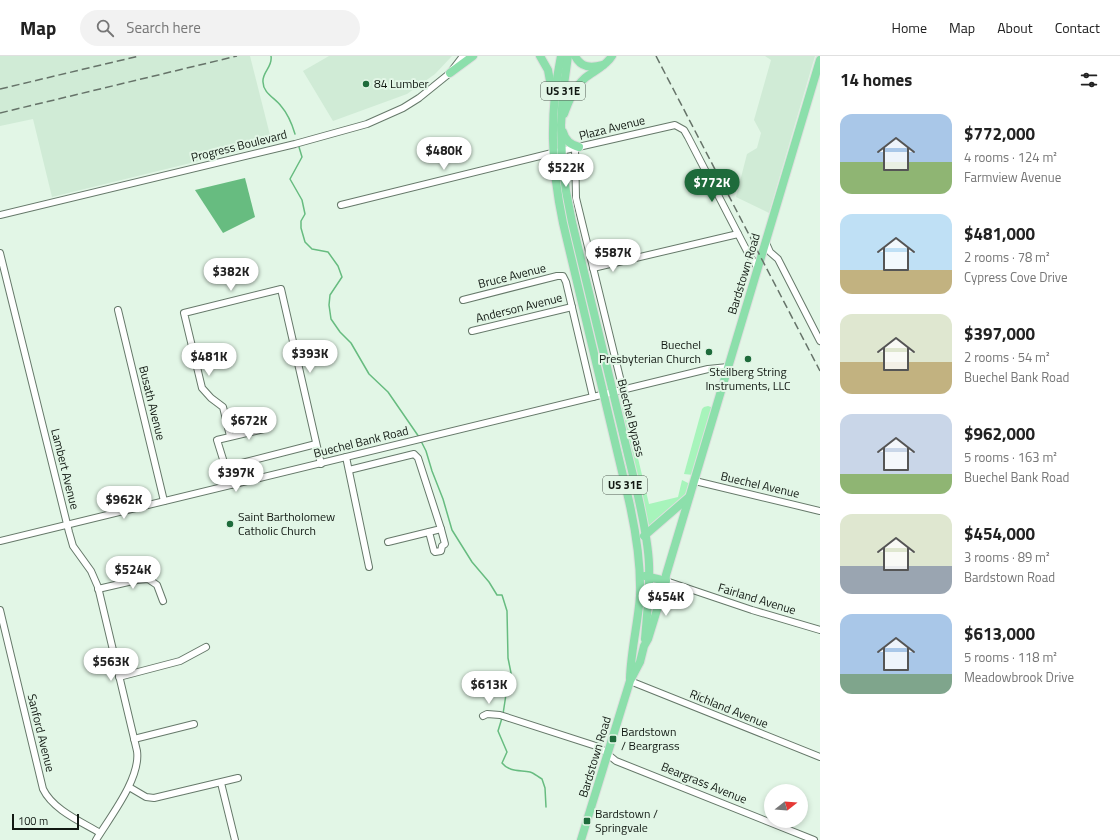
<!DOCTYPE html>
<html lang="en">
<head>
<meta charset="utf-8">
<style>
  :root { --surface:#fff; --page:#f2f2f2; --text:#222; --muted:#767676; --line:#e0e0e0; --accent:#1e6b3b }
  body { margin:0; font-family:"Titillium Web",sans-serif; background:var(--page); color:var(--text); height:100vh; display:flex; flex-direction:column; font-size:15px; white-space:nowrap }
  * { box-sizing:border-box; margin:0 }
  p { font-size:13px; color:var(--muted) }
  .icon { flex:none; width:22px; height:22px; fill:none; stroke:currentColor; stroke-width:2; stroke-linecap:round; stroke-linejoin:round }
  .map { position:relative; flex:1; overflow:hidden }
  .details { display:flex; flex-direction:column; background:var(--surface); width:300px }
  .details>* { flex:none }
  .needle { width:26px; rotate:73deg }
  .buttons { position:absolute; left:764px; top:728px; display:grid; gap:8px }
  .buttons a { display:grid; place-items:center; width:44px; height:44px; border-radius:50%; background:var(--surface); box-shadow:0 2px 6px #0003; font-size:20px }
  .scale { position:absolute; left:12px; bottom:10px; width:67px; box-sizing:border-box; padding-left:4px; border:2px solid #121913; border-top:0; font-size:11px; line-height:14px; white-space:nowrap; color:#121913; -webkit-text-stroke:3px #e2f6e6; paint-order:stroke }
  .price { position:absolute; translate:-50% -34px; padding:0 9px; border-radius:14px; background:#fff; color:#222; font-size:13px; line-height:26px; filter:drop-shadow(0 1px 2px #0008) }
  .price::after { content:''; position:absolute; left:50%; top:24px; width:12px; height:9px; margin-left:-6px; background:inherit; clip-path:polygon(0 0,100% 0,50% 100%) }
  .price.active { background:var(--accent); color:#fff }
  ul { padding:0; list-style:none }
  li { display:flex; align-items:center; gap:12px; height:100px; padding:0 20px }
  li span { display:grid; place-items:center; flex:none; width:112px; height:80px; border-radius:12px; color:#555 }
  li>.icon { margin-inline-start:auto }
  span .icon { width:48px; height:48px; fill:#fffc; stroke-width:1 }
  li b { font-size:17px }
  h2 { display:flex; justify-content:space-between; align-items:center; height:48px; padding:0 20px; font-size:17px }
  header { display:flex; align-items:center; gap:24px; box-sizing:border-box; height:56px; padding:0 20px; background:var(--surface); border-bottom:1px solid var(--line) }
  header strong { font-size:19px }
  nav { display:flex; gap:22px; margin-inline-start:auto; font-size:14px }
  .search { width:280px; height:36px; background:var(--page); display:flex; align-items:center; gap:10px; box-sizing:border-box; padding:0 14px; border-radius:22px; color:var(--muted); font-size:15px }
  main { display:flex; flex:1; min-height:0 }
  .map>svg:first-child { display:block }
</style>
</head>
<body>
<header>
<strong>Map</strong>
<div class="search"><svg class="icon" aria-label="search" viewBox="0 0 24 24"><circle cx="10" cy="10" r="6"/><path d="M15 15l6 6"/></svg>Search here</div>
<nav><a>Home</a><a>Map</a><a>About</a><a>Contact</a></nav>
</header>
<main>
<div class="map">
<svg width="820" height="784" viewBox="0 0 820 784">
  <rect width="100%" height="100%" fill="#e2f6e6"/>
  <g fill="#d0ebd6">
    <polygon points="0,0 250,0 272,87 52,141 33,63 0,70"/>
    <polygon points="329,0 452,0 435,18 407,38 333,65 303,15"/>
    <polygon points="765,0 815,0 769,157 736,141 747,98 757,92 761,77 754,64 771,4"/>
  </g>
  <g fill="#a7f4bb">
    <polygon points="620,339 623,340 649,448 678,441 682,424 690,428 685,441 650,470 647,468 620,343"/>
    <polygon points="610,346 625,402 637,453 634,453"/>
    <polygon points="708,350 711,351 711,354 693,419 684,418 702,353 704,351"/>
  </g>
  <polygon fill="#67bc80" points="245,122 255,161 223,177 195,134"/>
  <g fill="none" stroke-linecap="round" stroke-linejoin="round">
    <g stroke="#67bc80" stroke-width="1.5">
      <path d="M271,0C273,11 262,16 263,26C263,37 275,42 281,50C288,58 292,68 295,78"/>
      <polyline points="299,91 302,101 290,123 302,144 305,158 301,165 301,172 305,186 312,193 328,196 338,210 342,221 330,239 329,249 331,263 340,276 351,287 369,318 388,336 419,381"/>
      <polyline points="421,385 426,395 432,415 443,443 452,474 472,506 489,526 497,539 502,539 507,555 508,602 512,622 507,632 503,658"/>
      <path d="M502,662L498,675L507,696L502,707C509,716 520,714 530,716C534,717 538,721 542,723L545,732L546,751"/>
    </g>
    <g stroke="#66796a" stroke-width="8">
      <g id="minor">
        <polyline points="575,92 576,142 623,334"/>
        <polyline points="341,149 552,97 675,69 684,74 688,81 749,199 758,212"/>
        <polyline points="0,159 295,88 367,68 403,52 419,42 450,17 463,0"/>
        <polyline points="766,187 770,196 778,203 820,285"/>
        <path d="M0,197L69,476L73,490L91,515L98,531L137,695C141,722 110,761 96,784"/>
        <polyline points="593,212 738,178"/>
        <polyline points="463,244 557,220 563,220 566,226 593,341"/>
        <polyline points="118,254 164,445"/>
        <polyline points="472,275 572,251"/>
        <polyline points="230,380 223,351 211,342 202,332 184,257 281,233 321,408"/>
        <polyline points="346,401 369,511"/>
        <polyline points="226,411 316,388"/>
        <polyline points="349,414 414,398 418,402 441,473 388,486"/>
        <polyline points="695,425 820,455"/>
        <polyline points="231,429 217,384 264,373"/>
        <polyline points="429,476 434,495 435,496 441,495 442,490 445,488 441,473"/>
        <polyline points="0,485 708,313 728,311"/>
        <polyline points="666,525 752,554 820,574"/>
        <polyline points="98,533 137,524 148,523 157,529 163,545"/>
        <path d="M0,554L43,733C53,754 82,766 100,777"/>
        <polyline points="119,621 180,605 206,591"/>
        <polyline points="630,625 820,701"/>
        <polyline points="483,660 487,658 500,659 599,691 616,705 814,784"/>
        <polyline points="134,683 194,668"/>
        <polyline points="221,727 235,784"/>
        <polyline points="129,731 146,741 154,742 238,722"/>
      </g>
    </g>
    <g stroke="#dedfde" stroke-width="10">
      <g id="major">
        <polyline points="540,0 548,14 552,36"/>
        <path d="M561,0C549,58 551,110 563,167L629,445C636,476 641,508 640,540C638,567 631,594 630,622"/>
        <path d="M568,0L563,36L561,69L562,106L566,135L572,166L638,440C643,463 648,485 649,508C650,533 647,558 645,583"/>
        <path d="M575,0C581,12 591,12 603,9"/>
        <polyline points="450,17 473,0"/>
        <path d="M564,58C569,44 574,32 585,22C594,15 606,10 612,0"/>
        <path d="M563,76C565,84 571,89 579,91"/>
        <polyline points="644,480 689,441"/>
        <polyline points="645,520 666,525"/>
        <polyline points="581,784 630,625 640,606 644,590 648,583 665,528 666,519 820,4"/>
      </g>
    </g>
    <use href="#minor" stroke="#fff" stroke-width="6"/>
    <use href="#major" stroke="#8cdfab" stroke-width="8"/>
    <g stroke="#667369" stroke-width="1.5" stroke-dasharray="8 4" stroke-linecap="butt">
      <polyline points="656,0 820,315"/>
      <polyline points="0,33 139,0"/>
      <polyline points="0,57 237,0"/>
    </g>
  </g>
  <g fill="#1e6b3b" stroke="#e2f6e6" stroke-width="1.5">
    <circle cx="366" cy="28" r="4"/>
    <circle cx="709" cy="296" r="4"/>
    <circle cx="748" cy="303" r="4"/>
    <circle cx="230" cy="468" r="4"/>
    <rect x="609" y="679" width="8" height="8" rx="2"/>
    <rect x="583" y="761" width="8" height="8" rx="2"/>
  </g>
  <g text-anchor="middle" stroke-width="4" stroke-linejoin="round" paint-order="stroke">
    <g fill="#e2f6e6" stroke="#505b52" stroke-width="1">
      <rect x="541" y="26" width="44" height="18" rx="3"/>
      <rect x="603" y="420" width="44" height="18" rx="3"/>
    </g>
    <g font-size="11" font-weight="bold" fill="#121913">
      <text x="563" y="39">US 31E</text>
      <text x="625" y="433">US 31E</text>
    </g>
    <g font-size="12" fill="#121913" stroke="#e2f6e6" text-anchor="start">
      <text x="374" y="32">84 Lumber</text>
      <text x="701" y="293" text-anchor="end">Buechel<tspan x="701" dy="14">Presbyterian Church</tspan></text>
      <text x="748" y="320" text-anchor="middle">Steilberg String<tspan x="748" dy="14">Instruments, LLC</tspan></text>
      <text x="238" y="465">Saint Bartholomew<tspan x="238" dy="14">Catholic Church</tspan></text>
      <text x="621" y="680">Bardstown<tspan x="621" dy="14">/ Beargrass</tspan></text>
      <text x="595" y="762">Bardstown /<tspan x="595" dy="14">Springvale</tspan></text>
    </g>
    <g font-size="12" fill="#121913" stroke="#e2f6e6">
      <text transform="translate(612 72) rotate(-14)" y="4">Plaza Avenue</text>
      <text transform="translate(239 90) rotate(-14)" y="4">Progress Boulevard</text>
      <text transform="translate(744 218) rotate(-73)" y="4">Bardstown Road</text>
      <text transform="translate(512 220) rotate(-14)" y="4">Bruce Avenue</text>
      <text transform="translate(519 252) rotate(-14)" y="4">Anderson Avenue</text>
      <text transform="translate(152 347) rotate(76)" y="4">Busath Avenue</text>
      <text transform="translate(631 362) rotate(76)" y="4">Buechel Bypass</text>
      <text transform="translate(361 386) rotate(-14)" y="4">Buechel Bank Road</text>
      <text transform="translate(65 413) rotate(76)" y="4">Lambert Avenue</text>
      <text transform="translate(760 429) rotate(13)" y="4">Buechel Avenue</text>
      <text transform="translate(757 543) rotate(17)" y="4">Fairland Avenue</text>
      <text transform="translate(729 653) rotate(22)" y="4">Richland Avenue</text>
      <text transform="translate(41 677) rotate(76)" y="4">Sanford Avenue</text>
      <text transform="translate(595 701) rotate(-73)" y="4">Bardstown Road</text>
      <text transform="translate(704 727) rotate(22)" y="4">Beargrass Avenue</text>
    </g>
  </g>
</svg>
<div class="buttons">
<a><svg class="needle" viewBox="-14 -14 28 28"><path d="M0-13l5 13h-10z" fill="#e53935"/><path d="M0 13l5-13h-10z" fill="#767676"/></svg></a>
</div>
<div class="scale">100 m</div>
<b class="price" style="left:444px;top:115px">$480K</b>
<b class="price" style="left:566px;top:132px">$522K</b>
<b class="price active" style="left:712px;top:147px">$772K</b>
<b class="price" style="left:613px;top:217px">$587K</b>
<b class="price" style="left:231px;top:236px">$382K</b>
<b class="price" style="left:310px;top:318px">$393K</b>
<b class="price" style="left:209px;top:321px">$481K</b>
<b class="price" style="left:249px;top:385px">$672K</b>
<b class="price" style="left:236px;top:437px">$397K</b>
<b class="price" style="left:124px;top:464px">$962K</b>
<b class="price" style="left:133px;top:534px">$524K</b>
<b class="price" style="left:666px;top:561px">$454K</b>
<b class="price" style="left:111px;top:626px">$563K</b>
<b class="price" style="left:489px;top:649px">$613K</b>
</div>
<section class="details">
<h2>14 homes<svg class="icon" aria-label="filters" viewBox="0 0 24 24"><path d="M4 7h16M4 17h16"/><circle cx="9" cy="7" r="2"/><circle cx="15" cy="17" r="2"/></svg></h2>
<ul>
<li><span style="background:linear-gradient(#a9c7e8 60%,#8fb573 0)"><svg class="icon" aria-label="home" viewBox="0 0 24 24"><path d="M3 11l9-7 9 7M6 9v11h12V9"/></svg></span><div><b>$772,000</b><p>4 rooms · 124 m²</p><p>Farmview Avenue</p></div></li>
<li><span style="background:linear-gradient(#bfe0f5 70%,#c2b280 0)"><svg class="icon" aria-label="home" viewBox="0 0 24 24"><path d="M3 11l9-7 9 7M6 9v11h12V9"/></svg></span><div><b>$481,000</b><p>2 rooms · 78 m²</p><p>Cypress Cove Drive</p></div></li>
<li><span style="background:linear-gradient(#dfe7d0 60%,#c2b280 0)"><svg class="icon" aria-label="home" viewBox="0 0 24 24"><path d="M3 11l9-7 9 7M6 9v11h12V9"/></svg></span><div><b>$397,000</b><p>2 rooms · 54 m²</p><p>Buechel Bank Road</p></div></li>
<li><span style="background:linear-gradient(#c9d6e8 75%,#8fb573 0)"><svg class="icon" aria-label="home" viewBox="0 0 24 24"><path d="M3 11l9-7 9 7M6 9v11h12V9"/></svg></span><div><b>$962,000</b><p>5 rooms · 163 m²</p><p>Buechel Bank Road</p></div></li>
<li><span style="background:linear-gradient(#dfe7d0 65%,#9aa5b1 0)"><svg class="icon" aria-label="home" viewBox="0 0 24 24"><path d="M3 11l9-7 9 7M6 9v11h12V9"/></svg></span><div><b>$454,000</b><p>3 rooms · 89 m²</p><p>Bardstown Road</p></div></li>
<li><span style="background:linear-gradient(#a9c7e8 75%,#7fa58c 0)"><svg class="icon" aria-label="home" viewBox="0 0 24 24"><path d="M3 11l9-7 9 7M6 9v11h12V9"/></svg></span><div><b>$613,000</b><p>5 rooms · 118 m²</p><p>Meadowbrook Drive</p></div></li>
</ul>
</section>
</main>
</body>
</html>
